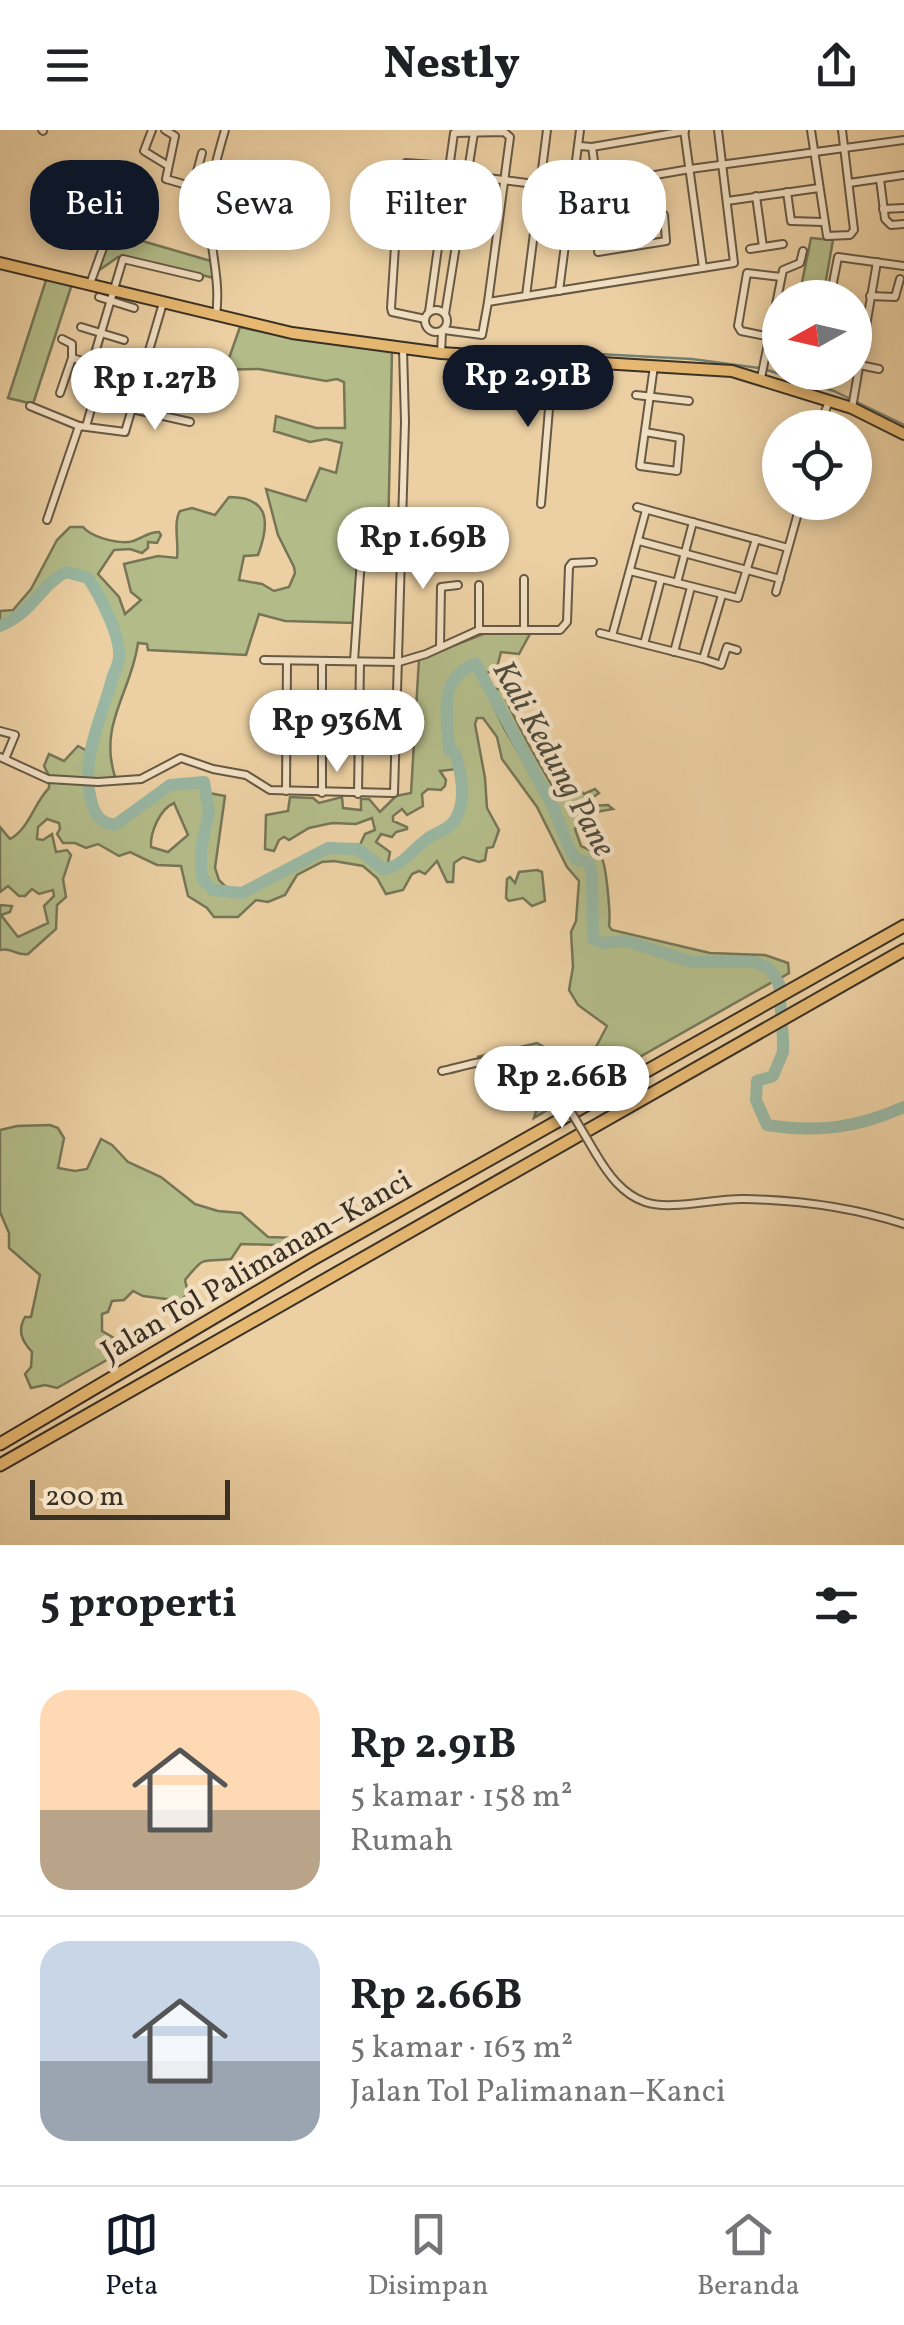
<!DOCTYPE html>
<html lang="id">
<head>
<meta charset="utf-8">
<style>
  :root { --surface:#fff; --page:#f6f6f6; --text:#202124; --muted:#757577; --line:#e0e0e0; --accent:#111827 }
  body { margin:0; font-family:Vollkorn,serif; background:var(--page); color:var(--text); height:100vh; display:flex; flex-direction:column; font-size:38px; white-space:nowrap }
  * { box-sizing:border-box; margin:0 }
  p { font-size:32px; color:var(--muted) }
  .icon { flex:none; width:55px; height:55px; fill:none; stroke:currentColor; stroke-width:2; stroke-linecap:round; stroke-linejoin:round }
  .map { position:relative; height:1415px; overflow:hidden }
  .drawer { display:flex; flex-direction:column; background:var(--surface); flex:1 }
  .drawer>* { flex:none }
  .banner { position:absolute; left:30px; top:30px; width:845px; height:90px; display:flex; gap:20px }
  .needle { width:65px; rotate:262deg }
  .controls { position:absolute; left:762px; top:150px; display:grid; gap:20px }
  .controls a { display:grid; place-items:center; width:110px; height:110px; border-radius:50%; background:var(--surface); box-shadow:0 5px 15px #0003; font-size:50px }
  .scale { position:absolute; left:30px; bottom:25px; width:200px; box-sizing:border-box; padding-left:10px; border:5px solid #3a3125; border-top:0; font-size:28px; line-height:35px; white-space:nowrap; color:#3a3125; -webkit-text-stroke:8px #f3e0c3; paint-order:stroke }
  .price { position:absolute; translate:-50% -85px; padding:0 22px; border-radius:35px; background:#fff; color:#222; font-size:32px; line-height:65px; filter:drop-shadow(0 2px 5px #0008) }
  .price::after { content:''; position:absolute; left:50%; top:60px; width:30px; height:22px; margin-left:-15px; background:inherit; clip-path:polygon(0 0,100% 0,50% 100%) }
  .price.selected { background:var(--accent); color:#fff }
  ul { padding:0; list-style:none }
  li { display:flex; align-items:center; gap:30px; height:250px; padding:0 40px }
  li+li { border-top:2px solid var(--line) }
  li span { display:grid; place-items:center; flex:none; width:280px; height:200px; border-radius:30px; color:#555 }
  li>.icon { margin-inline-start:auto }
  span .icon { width:120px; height:120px; fill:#fffc; stroke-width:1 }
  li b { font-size:42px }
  h2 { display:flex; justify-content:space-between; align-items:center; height:120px; padding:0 40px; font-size:42px }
  .chip { padding:0 35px; border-radius:40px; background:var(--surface); box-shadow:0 5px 15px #0003; font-size:35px; line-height:90px }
  .chip.selected { background:var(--accent); color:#fff }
  header { display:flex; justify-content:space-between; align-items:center; height:130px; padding:0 40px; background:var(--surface); font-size:45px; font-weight:800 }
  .menu { display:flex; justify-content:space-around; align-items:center; height:140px; border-top:2px solid var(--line); background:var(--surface); font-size:28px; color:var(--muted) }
  .menu a { display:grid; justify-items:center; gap:5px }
  .menu .selected { color:var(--accent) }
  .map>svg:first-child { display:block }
</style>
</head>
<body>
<header><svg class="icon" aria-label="menu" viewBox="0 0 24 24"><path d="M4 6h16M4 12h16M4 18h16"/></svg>Nestly<svg class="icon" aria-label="share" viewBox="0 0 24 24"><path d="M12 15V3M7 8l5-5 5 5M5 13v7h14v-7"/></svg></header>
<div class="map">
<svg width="904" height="1415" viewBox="0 0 904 1415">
  <rect width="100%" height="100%" fill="#ecd0a3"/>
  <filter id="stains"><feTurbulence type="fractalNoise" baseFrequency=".002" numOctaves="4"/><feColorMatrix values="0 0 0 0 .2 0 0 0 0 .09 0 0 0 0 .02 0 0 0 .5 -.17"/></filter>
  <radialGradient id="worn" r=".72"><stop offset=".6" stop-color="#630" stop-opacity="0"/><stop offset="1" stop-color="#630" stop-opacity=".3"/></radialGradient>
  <g fill="#b3bc89" stroke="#767657" stroke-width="2.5" fill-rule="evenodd">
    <polygon points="73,34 120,59 112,86 90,78 77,111 49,105"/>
    <polygon points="124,99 139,110 211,131 214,148 127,127 118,127 98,141 110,107 118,107"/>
    <polygon points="811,108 833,110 823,167 799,167"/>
    <polygon points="47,147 72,154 33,274 8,268"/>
    <path d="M240,197L287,207L392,221L388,407L358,412L355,493L285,491L259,484L246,525L148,520L147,514L138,513C131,564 97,595 116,650L89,651L97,598L122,528L119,507L98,458L90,445L66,440C39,453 31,481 0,494V481L13,480L31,459L57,410L70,397H83C91,407 115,413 128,412C139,411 146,402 159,402L161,405L157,413L148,412V418L142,423L130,419L114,420L98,444L119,467L125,484L141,470L131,462L124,434L158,426L177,428C179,414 173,392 180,381L192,378L215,385L229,367C270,367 270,393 258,425L244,426L239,450L262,454L274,461L289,457L295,443L294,437L278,405L266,359L306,371L320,338L336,343L342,313L326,309L310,312L274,301L276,286L316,298H345L344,252L337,249L326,251L259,239L214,240L209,251L204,247L201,236L195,235L192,245L175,243L181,221L228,231Z"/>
    <path d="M491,501L531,502L519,524L501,522L496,541L485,543L476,532C433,547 445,584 446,621L453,625L457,639L440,641L446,650L445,656L441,660L428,659L422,664L423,676L407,685L402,679L393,686V691L407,697V699L396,702L392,707L381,704L376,712L390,722L388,733L383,736L359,717L365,704L375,700L372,688L356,694L332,693L309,698L289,710L284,707L279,710L274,721L265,719L266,685L288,681L290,667L313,668L319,673L342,667L343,678L361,680V669H369L380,682L396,666L411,663L419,529Z"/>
    <path d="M475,537L504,598L552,680L566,719L575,731L587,735L591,811L603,816L625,813L691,834L753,835L767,840L774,851L590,955L598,923L596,917L607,896L578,875L569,860L573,837L571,802L576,791L579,751L567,737L537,677L502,629L497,607L483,588H477L475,594L485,648L487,678L499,700L493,717L487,718L485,730L479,732L463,727L454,733L453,752H447L437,731L425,744L419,741L412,744L403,760L386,764L377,748L363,736L334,731L322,732L297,745L285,765L268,772L256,770L238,787H214L207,778L188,766L181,736L157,735L130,722L119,726L98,714L86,718L75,713H63L57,704L60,699L59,693L47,689L38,697L37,709L43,710L52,704L56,722L67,720L71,725L63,749L66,767L57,775L56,799L28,824C17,826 11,817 0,820V775L12,776L10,782L1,785L18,807L48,793L44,776L54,766L53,760L39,764L32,759L25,766H19L8,756L0,762V697L10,709C29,699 34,673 49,658V646L44,636L49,624L64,631L78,616L87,621C85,643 85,719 126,692C141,682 154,664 170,658C181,654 191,654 202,654L206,682L198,717V738L201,751L212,762L243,765L328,721H357L381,741C402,741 413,723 428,711C434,706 443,704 450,699C472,681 465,645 457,622L451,619C450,589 440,549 475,537ZM174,673L188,705L168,722L151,717C150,702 160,679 174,673Z"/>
    <path d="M492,558L502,560C516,595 537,629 555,661L561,652H573L584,664L595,659L599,663L589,670L590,676L608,675L613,679L584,684L575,699L581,716C588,720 597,721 602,729C606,735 611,786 609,796L612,800L710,823L765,825L788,833L789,843L779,849L770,835L754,830L692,829L626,808L603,811L595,808V744L591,732L578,727L571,717L556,678L509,595Z"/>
    <path d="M209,663L225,666L215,738L219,750L227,758L214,757C190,732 213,693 209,663Z"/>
    <polygon points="537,740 542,742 545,771 532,776 523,768 509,771 506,768 507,749 510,747 515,753 519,742"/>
    <polygon points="537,913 577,935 580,960 534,988 540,969 517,939 494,935 518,924 477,927"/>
    <path d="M50,995L58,998L64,1008L58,1038L75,1041L87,1039L101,1009L112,1015L128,1032L161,1047L195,1074L218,1081L241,1083L268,1107L298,1108L310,1114L283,1130L276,1115L241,1114L231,1129C201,1133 207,1123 185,1150L188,1162L181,1171L143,1166L133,1161L124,1170L112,1171L108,1182L102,1184V1201L130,1217L57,1258L45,1255L31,1258L25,1244L31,1237L32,1222C22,1211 17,1201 25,1187H31L40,1145L9,1118V1103L0,1082V1000L17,996Z"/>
  </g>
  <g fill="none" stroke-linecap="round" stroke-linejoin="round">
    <g stroke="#738171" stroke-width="2.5">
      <polyline points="482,218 692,229 759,238"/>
      <polyline points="767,240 834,261 904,295"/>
    </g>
    <path stroke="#99b7a3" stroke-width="12" d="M0,496C33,483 40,455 66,442L88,448C99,464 121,506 119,527C119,534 114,542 112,549C101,591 78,632 93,677C97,688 103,693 115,695L170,655L204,652L209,682L201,718V737L203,750L213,760L242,763L328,718L358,719L383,739C402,737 412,720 427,709C433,704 441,702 448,697C469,681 462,645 455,623L449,620C448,586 436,548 476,534L554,679L569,718L576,729L589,733L592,744L593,809L603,813L626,811L692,832H754L769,838L779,854L783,909V922L773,946L757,951L756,970L767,995C817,1003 858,998 904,977"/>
    <g stroke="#665944" stroke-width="10">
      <g id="street">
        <polyline points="42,0 43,1"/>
        <polyline points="152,0 144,21 167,35"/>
        <polyline points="165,0 175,6 166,49 211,62"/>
        <polyline points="684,0 703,138"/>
        <polyline points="811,0 827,106 850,105 854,100 842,0"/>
        <polyline points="580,16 592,17 685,1"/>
        <polyline points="406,33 448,36"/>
        <polyline points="448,43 574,59 690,39 904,10"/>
        <polyline points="404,44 447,48"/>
        <polyline points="880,49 885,89 891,95 904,94"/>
        <polyline points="849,53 904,45"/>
        <polyline points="193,56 202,23"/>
        <polyline points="787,62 791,91 823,92"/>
        <polyline points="756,66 763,117"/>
        <polyline points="398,70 391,178 392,182 425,189"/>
        <polyline points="727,71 819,58"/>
        <polyline points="883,79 904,78"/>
        <polyline points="569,94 660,82 664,85 666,111 598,122 602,89 592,17"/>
        <polyline points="396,106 438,111"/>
        <polyline points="750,119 783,114"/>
        <polyline points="90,154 123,62"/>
        <polyline points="559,161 580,0"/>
        <polyline points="526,166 547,0"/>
        <polyline points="870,166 895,167 900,149"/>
        <polyline points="99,167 134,178"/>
        <polyline points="830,168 838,127 904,136"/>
        <circle cx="436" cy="191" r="11"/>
        <polyline points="429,182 454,3 504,2 510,7 488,172"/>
        <polyline points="445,184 474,3"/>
        <path d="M216,185C221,151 210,119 209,84C209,56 217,27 225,0"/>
        <polyline points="81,197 124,210"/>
        <polyline points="444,200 482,205 488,172 734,133 718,0"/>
        <polyline points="780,209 741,201 738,196 747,143 781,147"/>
        <polyline points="441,223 442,202"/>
        <polyline points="72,228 117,241"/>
        <polyline points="92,233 123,129 199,147"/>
        <polyline points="855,234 879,239"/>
        <polyline points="761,248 783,140 800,133 803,121"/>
        <polyline points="60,263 72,228 72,214 62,209"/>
        <polyline points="636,265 689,271"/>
        <polyline points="30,276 79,296"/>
        <polyline points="852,278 877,132"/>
        <polyline points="132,279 190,292"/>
        <polyline points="87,293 103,237"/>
        <polyline points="819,298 829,271"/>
        <polyline points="645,302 680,308 677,341 640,336 654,236"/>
        <polyline points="541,374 553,231"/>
        <polyline points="637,377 788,418"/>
        <polyline points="47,390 79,296 125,302 163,173"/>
        <polyline points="639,411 780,449"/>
        <polyline points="630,441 738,468 756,409"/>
        <polyline points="677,453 693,392"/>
        <polyline points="776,462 801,372"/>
        <polyline points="524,499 524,449"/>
        <polyline points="479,500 479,455"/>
        <polyline points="600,503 703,529 722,465"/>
        <polyline points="612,506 646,380"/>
        <polyline points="644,514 661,449"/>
        <polyline points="440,516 441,457 458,455"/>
        <polyline points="674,522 691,457"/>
        <polyline points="703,529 721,535 727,517 737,520"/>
        <polyline points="264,530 399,532 426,524 479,500 560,500 567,492 569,437 572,433 593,432"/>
        <polyline points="354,531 362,414 402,410"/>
        <polyline points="0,601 15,605 5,629"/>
        <polyline points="0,627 48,649 98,652 141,649 181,628 213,639 246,645 270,660 394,663 405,292 403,219"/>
        <polyline points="286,661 287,531"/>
        <polyline points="322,663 322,531"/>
        <polyline points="358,664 360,532"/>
        <path d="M442,941C466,936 518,918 539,933C547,939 553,951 558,960"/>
        <path d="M596,1024C608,1044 622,1064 645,1072C671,1081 715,1068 744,1069C800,1070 851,1077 904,1094"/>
      </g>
    </g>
    <g stroke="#3a3125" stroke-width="14">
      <polyline id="primary" points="0,133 292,203 441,223 732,241 852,278 904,304"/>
    </g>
    <g stroke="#3a3125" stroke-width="15">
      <g id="highway">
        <polyline points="0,1314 313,1129 904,796"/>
        <polyline points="0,1335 904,820"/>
      </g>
    </g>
    <use href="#street" stroke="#f3e0c3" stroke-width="6"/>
    <use href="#primary" stroke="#e6b872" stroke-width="10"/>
    <use href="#highway" stroke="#e6b872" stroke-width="11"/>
    <g stroke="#665944" stroke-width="10" stroke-linecap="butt">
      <polyline id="street-bridge" points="558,960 596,1024"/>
    </g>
    <use href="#street-bridge" stroke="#f3e0c3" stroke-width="6"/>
  </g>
  <g text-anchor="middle" stroke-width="9" stroke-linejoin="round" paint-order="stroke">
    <g font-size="30" fill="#3a3125" stroke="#f3e0c3">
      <text transform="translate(256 1135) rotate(-30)" y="10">Jalan Tol Palimanan–Kanci</text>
    </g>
    <g font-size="32" font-style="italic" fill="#4d4c3e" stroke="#f3e0c3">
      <text transform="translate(555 628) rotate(61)" y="11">Kali Kedung Pane</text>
    </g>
  </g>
  <rect width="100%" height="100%" filter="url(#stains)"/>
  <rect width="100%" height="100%" fill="url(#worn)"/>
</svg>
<div class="controls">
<a><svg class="needle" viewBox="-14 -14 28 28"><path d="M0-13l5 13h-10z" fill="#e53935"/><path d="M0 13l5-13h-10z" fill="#757577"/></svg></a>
<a><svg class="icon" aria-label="locate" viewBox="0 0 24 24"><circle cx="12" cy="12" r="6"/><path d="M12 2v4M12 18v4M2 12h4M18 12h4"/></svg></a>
</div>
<div class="scale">200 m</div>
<b class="price selected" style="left:528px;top:300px">Rp 2.91B</b>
<b class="price" style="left:155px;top:303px">Rp 1.27B</b>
<b class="price" style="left:423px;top:462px">Rp 1.69B</b>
<b class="price" style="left:337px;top:645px">Rp 936M</b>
<b class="price" style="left:562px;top:1001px">Rp 2.66B</b>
<div class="banner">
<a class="chip selected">Beli</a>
<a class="chip">Sewa</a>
<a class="chip">Filter</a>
<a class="chip">Baru</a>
</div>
</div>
<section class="drawer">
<h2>5 properti<svg class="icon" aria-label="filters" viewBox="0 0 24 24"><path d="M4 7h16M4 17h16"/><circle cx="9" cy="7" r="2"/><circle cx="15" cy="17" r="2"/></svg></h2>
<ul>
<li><span style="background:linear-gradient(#ffd9b3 60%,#b9a48a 0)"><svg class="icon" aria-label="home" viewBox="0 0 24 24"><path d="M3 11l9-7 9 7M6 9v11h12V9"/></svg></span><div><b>Rp 2.91B</b><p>5 kamar · 158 m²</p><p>Rumah</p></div></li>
<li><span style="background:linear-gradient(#c9d6e8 60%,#9aa5b1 0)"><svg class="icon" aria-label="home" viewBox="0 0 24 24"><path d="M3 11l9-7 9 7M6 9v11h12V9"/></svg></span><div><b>Rp 2.66B</b><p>5 kamar · 163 m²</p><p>Jalan Tol Palimanan–Kanci</p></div></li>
</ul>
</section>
<nav class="menu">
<a class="selected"><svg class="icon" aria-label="map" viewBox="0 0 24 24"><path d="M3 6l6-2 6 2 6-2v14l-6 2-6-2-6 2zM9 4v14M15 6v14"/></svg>Peta</a>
<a><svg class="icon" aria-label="saved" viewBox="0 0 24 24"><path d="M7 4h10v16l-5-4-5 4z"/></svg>Disimpan</a>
<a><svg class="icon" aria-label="home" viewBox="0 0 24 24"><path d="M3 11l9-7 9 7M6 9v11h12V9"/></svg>Beranda</a>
</nav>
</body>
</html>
